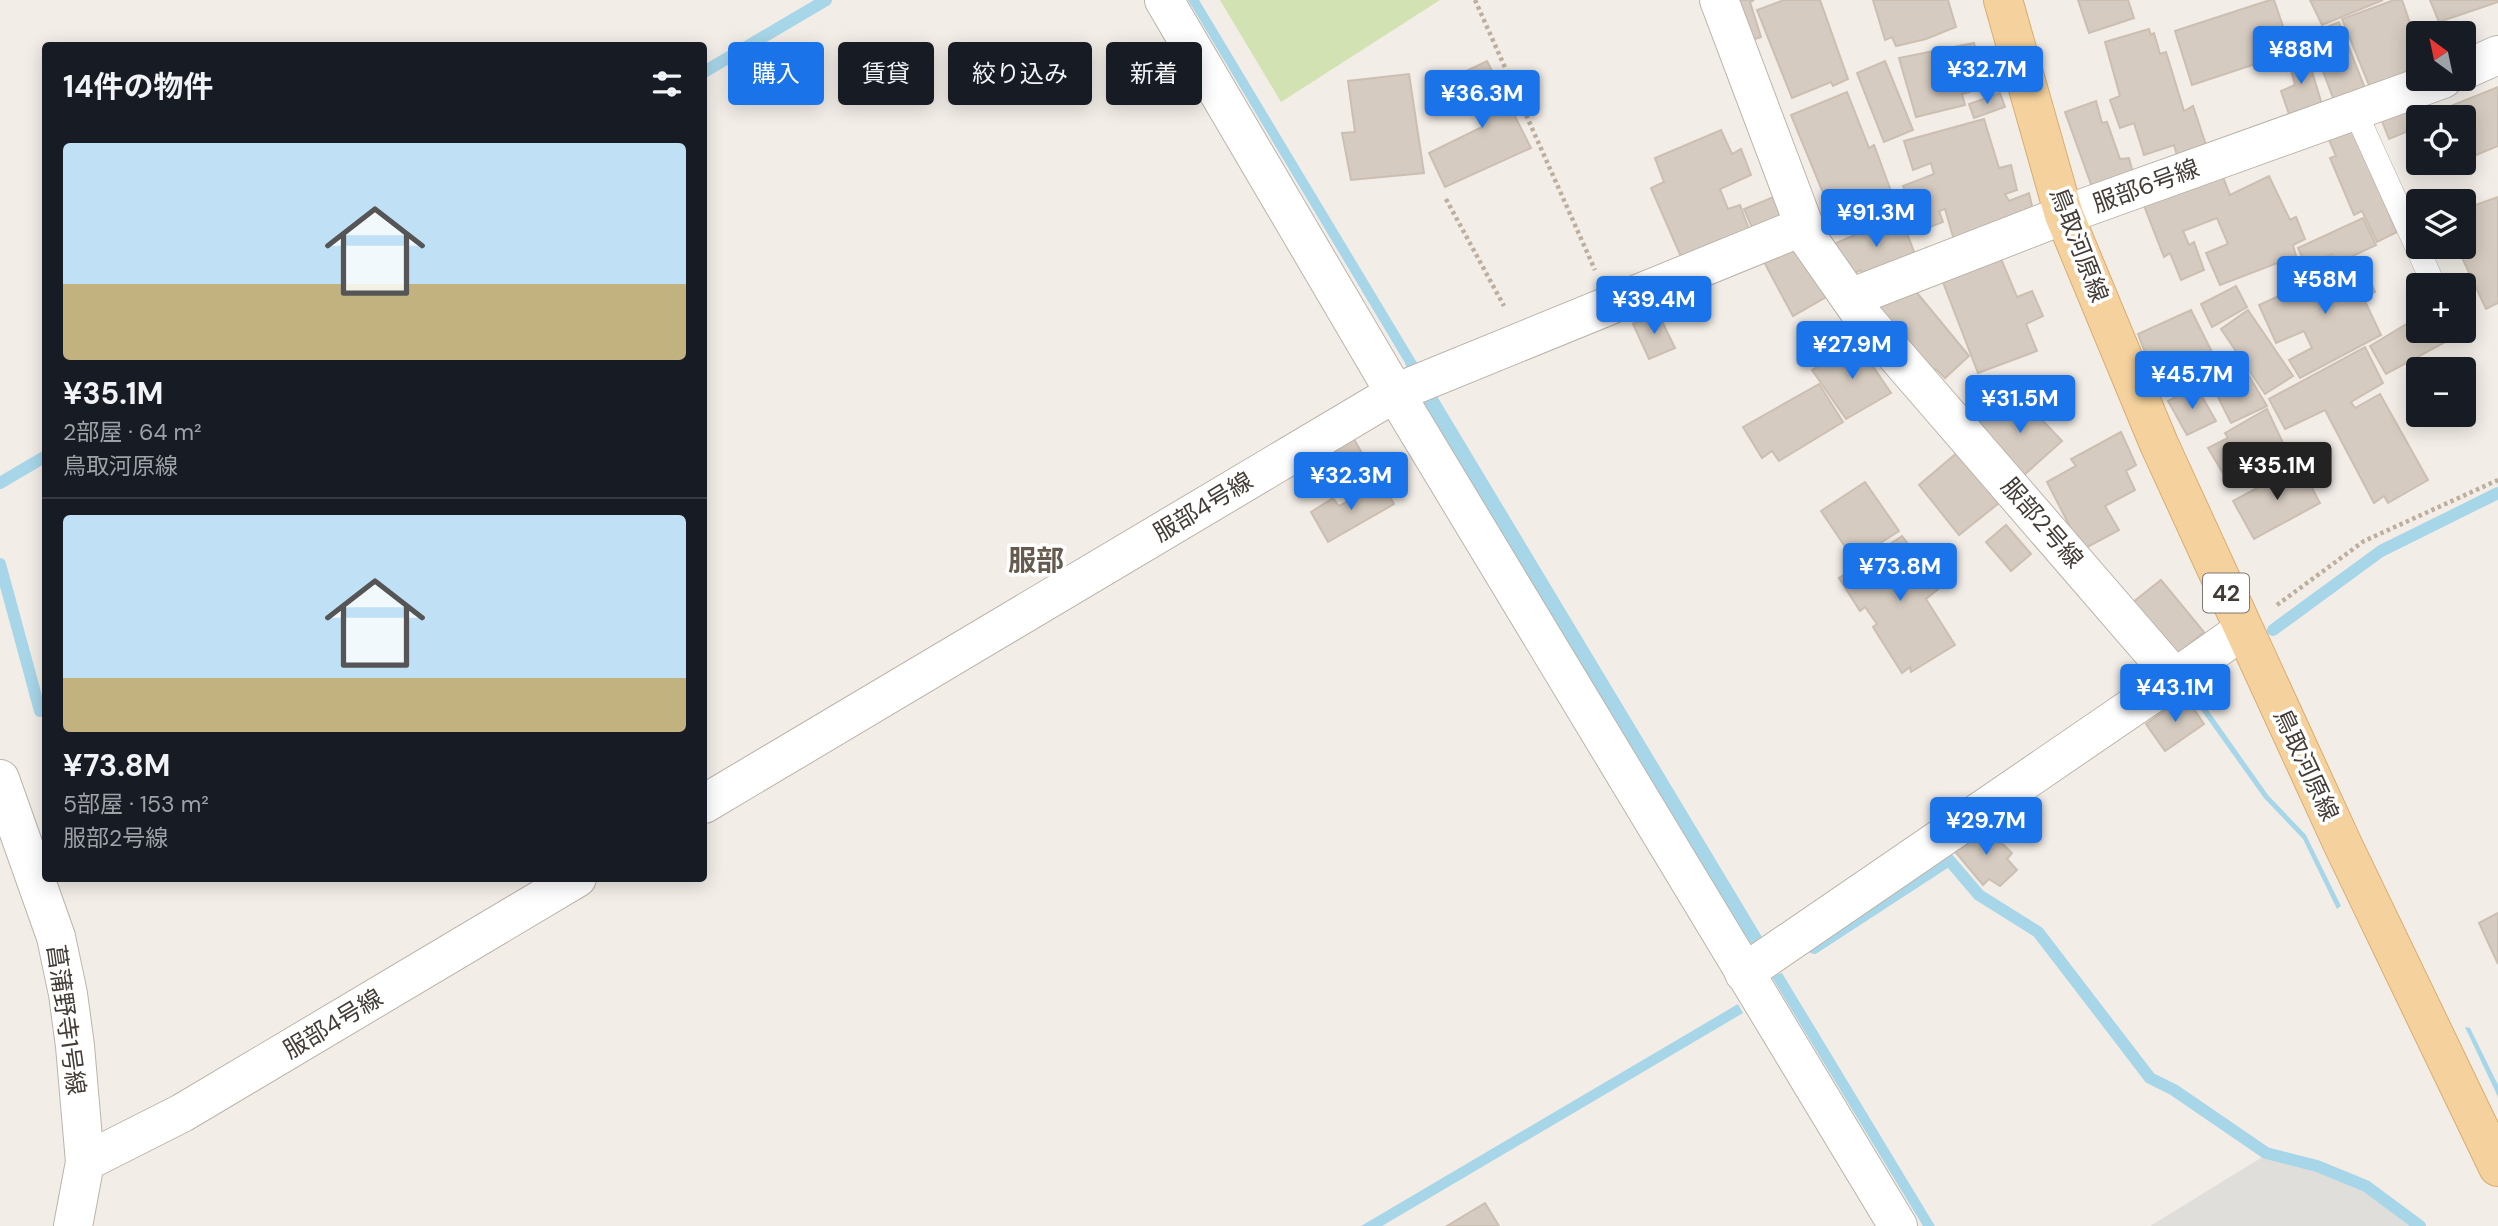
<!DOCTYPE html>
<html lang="ja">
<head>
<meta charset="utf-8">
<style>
  :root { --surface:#171b24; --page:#242831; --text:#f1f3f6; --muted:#9ea1a6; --line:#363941; --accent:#1a73e8 }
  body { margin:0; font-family:"DM Sans","Noto Sans JP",sans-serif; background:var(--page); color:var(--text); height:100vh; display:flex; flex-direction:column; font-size:26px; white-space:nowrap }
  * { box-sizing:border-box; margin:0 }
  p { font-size:23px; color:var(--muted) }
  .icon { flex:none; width:38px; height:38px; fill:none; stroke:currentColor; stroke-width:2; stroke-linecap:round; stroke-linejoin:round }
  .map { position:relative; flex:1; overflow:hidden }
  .drawer { position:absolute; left:42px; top:42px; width:665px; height:840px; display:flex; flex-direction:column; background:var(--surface); border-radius:7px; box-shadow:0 4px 18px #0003 }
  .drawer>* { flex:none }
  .guide { position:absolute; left:728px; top:42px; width:665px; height:63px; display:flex; gap:14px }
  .needle { width:46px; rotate:327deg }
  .tools { position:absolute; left:2406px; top:21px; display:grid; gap:14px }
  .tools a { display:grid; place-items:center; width:70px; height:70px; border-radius:7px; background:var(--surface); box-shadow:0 4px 18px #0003; font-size:35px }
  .price { position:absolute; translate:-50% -60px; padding:0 16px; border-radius:7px; background:var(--accent); color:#fff; font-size:23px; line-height:46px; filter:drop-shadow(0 2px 4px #0008) }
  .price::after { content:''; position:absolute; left:50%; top:42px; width:21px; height:16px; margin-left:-10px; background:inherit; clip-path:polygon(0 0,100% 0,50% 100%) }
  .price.current { background:#222; color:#fff }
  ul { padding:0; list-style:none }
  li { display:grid; align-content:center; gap:14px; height:371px; padding:0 21px }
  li+li { border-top:2px solid var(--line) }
  li span { display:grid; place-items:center; height:217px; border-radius:7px; color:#555 }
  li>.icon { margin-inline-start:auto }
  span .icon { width:126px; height:126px; fill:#fffc; stroke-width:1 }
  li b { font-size:30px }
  h2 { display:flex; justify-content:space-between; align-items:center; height:84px; padding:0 21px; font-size:30px }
  .tag { padding:0 24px; border-radius:7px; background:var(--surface); box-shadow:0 4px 18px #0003; font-size:24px; line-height:63px }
  .tag.current { background:var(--accent); color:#fff }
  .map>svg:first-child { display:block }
</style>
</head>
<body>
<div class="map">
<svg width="2498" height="1226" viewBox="0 0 2498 1226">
  <rect width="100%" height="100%" fill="#f2ede7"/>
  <polygon fill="#d2e2b3" points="1220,0 1440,0 1281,102"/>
  <polygon fill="#e0dedb" points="2264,1156 2317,1169 2365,1189 2415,1226 2150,1226"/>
  <g fill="#a8d6e9">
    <polygon points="1188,0 1199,0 1762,937 1746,947 1416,401 1405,363"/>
    <polygon points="2189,683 2268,795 2306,835 2341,906 2337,909 2303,839 2264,798 2184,686"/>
    <polygon points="1782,973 1935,1226 1923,1226 1771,976"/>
    <polygon points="1738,1004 1743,1013 1382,1226 1361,1226"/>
    <polygon points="2465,1027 2470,1028 2498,1085 2498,1097"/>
  </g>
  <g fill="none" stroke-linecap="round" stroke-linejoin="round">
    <g stroke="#a8d6e9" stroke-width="12">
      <polyline points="704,72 826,0"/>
      <polyline points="0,483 46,456"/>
      <polyline points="0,564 40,711"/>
      <polyline points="2273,630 2381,551 2498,493"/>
      <polyline points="1814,948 1949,860 1979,895 2038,932 2150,1078 2174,1090 2266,1153 2317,1166 2366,1186 2420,1226"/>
    </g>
  </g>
  <g fill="#d5cbc0" stroke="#ccbfb1" stroke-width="2">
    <polygon points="1731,0 1754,0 1750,2 1761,37 1745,42"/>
    <polygon points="1784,0 1820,0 1848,79 1833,86 1831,82 1792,98 1757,10"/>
    <polygon points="1873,0 1948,0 1956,27 1926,39 1896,46 1892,37 1885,40"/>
    <polygon points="2078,0 2128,0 2134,18 2089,33"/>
    <polygon points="2270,0 2274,0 2290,47 2275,52 2277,57 2192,85 2175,31"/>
    <polygon points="2310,0 2383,0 2322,25"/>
    <polygon points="2394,0 2402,0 2418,46 2418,73 2371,90 2342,19"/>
    <polygon points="2430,0 2497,0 2498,2 2439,22"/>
    <polygon points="2339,22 2366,91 2335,103 2309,34"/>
    <polygon points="2149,29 2151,35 2154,33 2160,54 2166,52 2184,111 2193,106 2207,148 2178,159 2174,145 2144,155 2134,123 2120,128 2110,100 2120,96 2105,42"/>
    <polygon points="1974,43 1983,74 1976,76 1979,89 1962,94 1965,105 1916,117 1899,58"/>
    <polygon points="2304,45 2323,108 2291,120 2281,91 2295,85 2286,51"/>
    <polygon points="1487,61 1531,148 1445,187 1429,153 1482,127 1456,76"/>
    <polygon points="1885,61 1913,130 1884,142 1857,73"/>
    <polygon points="1409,74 1424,173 1351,180 1342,133 1355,132 1348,81"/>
    <polygon points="2498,87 2498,146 2464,160 2464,117 2441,117 2455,111 2453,105"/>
    <polygon points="1847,92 1869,148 1874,145 1895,202 1878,211 1881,218 1864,224 1861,219 1854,224 1846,208 1833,217 1791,115"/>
    <polygon points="2000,93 2005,107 1974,118 1969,104"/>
    <polygon points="2096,101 2102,123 2107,122 2120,159 2129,158 2133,173 2092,187 2065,112"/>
    <polygon points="2407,105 2418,127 2389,139 2380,116"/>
    <polygon points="1984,119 1999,168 2011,165 2017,190 2005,194 2009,201 2029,193 2033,210 1954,240 1945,209 1939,211 1943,222 1920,231 1903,186 1934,174 1931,163 1913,170 1904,141"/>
    <polygon points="2349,124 2397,232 2377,242 2362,211 2354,215 2330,158 2336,156 2326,133"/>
    <polygon points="1721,130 1732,154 1741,149 1751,175 1720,189 1728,209 1740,205 1750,232 1682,259 1651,188 1664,182 1655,158"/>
    <polygon points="2220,169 2230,195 2269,176 2290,220 2296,217 2305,239 2293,245 2296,256 2220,285 2206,253 2228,244 2217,218 2183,231 2189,245 2194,242 2204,270 2181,280 2170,253 2164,257 2143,203"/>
    <polygon points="1776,196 1785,218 1754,232 1744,209"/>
    <polygon points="2498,197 2498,303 2486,309 2457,247 2464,247 2464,209"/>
    <polygon points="1900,215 1916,257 1866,280 1861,270 1848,276 1834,244"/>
    <polygon points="2363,218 2376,245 2336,264 2332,254 2306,265 2298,248"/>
    <polygon points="1798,244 1826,297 1793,316 1764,262"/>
    <polygon points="1999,254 2017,297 2032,291 2043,316 2026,324 2037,351 1978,373 1941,277"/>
    <polygon points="2360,259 2375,292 2363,297 2381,335 2300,378 2289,360 2312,348 2304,331 2276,343 2259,305"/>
    <polygon points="2236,286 2247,307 2212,327 2201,304"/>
    <polygon points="1913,288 1969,356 1945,378 1936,369 1929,375 1874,310"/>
    <polygon points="2191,310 2213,354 2155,379 2138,334"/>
    <polygon points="2248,310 2293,376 2265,394 2221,329"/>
    <polygon points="1657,311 1675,348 1649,359 1633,324"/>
    <polygon points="2418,317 2418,331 2441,331 2447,341 2386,374 2370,346"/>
    <polygon points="1857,343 1891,393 1846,419 1812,370"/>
    <polygon points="2365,347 2383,383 2351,402 2355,408 2380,394 2428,480 2388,503 2384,496 2374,503 2325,410 2285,429 2269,399"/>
    <polygon points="2239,359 2267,406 2231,423 2207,375"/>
    <polygon points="1819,384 1843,422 1779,461 1772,451 1762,458 1743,427"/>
    <polygon points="2196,386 2216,421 2187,435 2168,401"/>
    <polygon points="2002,402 2011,413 2025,402 2062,441 2024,475 1977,425"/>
    <polygon points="2267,409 2283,443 2224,475 2208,448 2228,438 2225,433"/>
    <polygon points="2121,432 2136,465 2126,471 2135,490 2105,506 2119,530 2082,550 2047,482 2076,466 2071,459"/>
    <polygon points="1354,439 1369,466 1334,487 1332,484 1321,490 1307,467"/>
    <polygon points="1958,452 1999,503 1959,535 1919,485"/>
    <polygon points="2300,465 2320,503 2254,539 2233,501"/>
    <polygon points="1865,482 1899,531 1854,560 1821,511"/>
    <polygon points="1382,483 1394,504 1328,542 1311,512 1333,498 1339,506"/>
    <polygon points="2006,525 2031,554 2011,571 1986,542"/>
    <polygon points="1902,536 1911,548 1915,544 1942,586 1926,599 1955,645 1911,672 1910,667 1902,673 1873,627 1877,624 1865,607 1860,611 1839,578"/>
    <polygon points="2161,580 2204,632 2175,656 2132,603"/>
    <polygon points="2185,696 2204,724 2165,751 2146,724"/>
    <polygon points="1982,824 2012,853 2007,859 2017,870 2000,886 1989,879 1983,885 1953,849"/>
    <polygon points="2498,913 2498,964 2479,923"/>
    <polygon points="1485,1203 1499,1226 1447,1226"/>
  </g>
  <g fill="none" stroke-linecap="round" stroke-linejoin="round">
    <g stroke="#bcb4aa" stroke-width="24">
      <polyline id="service" points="2355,111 2434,285"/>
    </g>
    <g stroke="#bcb4aa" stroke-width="40">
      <g id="minor">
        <polyline points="1164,0 1395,393 1898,1226"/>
        <polyline points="1719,0 1810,241 1863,317 2175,678 2243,630"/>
        <polyline points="2464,70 2498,55"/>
        <polyline points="1850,298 2064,215 2443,79"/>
        <polyline points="0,779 56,937 68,994 75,1046 85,1162 73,1226"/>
        <polyline points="704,804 1395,393 1804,226"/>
        <polyline points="1744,973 2175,678"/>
        <polyline points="85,1162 182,1113 577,878"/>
      </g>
    </g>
    <g stroke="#d8ad6e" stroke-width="40">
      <polyline id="primary" points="2003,0 2064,215 2159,444 2343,845 2498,1167"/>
    </g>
    <g stroke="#bdae9d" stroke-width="4.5" stroke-dasharray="3.5 3.5" stroke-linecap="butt">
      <polyline points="1475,0 1595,270"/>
      <polyline points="1446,199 1504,306"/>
      <polyline points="2277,605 2364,541 2498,480"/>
    </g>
    <use href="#service" stroke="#fff" stroke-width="23"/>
    <use href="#minor" stroke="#fff" stroke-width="38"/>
    <use href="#primary" stroke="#f5d29d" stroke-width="38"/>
  </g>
  <g text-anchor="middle" stroke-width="7" stroke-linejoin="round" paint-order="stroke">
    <rect fill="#fff" stroke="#7c7773" stroke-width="2" x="2203" y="573.5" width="46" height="39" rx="5"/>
    <g font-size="23" font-weight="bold" fill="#443d37">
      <text x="2226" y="601">42</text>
    </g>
    <g font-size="24" fill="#443d37" stroke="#fff">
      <text transform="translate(2146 186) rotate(-20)" y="8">服部6号線</text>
      <text transform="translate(2079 245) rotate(69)" y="8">鳥取河原線</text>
      <text transform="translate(1203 507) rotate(-31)" y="8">服部4号線</text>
      <text transform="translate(2042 523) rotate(49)" y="8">服部2号線</text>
      <text transform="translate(2306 765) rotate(65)" y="8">鳥取河原線</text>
      <text transform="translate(66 1020) rotate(82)" y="8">菖蒲野寺1号線</text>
      <text transform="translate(333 1024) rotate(-31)" y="8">服部4号線</text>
    </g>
    <g font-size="28" font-weight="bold" fill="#665a4f" stroke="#fff">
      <text x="1036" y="570">服部</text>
    </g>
  </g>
</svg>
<div class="tools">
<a><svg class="needle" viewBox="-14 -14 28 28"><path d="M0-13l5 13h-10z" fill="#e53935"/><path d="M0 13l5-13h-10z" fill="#9ea1a6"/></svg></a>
<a><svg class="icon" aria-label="locate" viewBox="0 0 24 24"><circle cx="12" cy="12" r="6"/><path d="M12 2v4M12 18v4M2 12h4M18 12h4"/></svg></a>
<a><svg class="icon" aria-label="layers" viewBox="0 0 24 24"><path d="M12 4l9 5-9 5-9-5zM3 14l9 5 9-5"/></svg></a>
<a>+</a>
<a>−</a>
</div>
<b class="price" style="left:2301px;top:86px">¥88M</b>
<b class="price" style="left:1987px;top:106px">¥32.7M</b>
<b class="price" style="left:1482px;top:130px">¥36.3M</b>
<b class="price" style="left:1876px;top:249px">¥91.3M</b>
<b class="price" style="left:2325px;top:316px">¥58M</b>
<b class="price" style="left:1654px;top:336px">¥39.4M</b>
<b class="price" style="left:1852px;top:381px">¥27.9M</b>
<b class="price" style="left:2192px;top:411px">¥45.7M</b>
<b class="price" style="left:2020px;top:435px">¥31.5M</b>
<b class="price current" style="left:2277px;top:502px">¥35.1M</b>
<b class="price" style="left:1351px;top:512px">¥32.3M</b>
<b class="price" style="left:1900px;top:603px">¥73.8M</b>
<b class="price" style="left:2175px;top:724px">¥43.1M</b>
<b class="price" style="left:1986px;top:857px">¥29.7M</b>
<div class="guide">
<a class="tag current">購入</a>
<a class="tag">賃貸</a>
<a class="tag">絞り込み</a>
<a class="tag">新着</a>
</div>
<section class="drawer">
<h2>14件の物件<svg class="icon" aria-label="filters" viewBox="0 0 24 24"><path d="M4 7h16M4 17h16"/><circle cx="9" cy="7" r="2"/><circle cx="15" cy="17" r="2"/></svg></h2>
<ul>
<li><span style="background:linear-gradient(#bfe0f5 65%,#c2b280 0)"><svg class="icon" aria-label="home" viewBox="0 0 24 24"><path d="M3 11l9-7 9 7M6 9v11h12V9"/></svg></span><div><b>¥35.1M</b><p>2部屋 · 64 m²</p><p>鳥取河原線</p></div></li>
<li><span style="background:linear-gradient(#bfe0f5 75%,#c2b280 0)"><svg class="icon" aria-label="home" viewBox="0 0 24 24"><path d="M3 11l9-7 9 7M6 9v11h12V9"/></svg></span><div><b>¥73.8M</b><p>5部屋 · 153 m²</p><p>服部2号線</p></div></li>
</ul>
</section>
</div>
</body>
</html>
